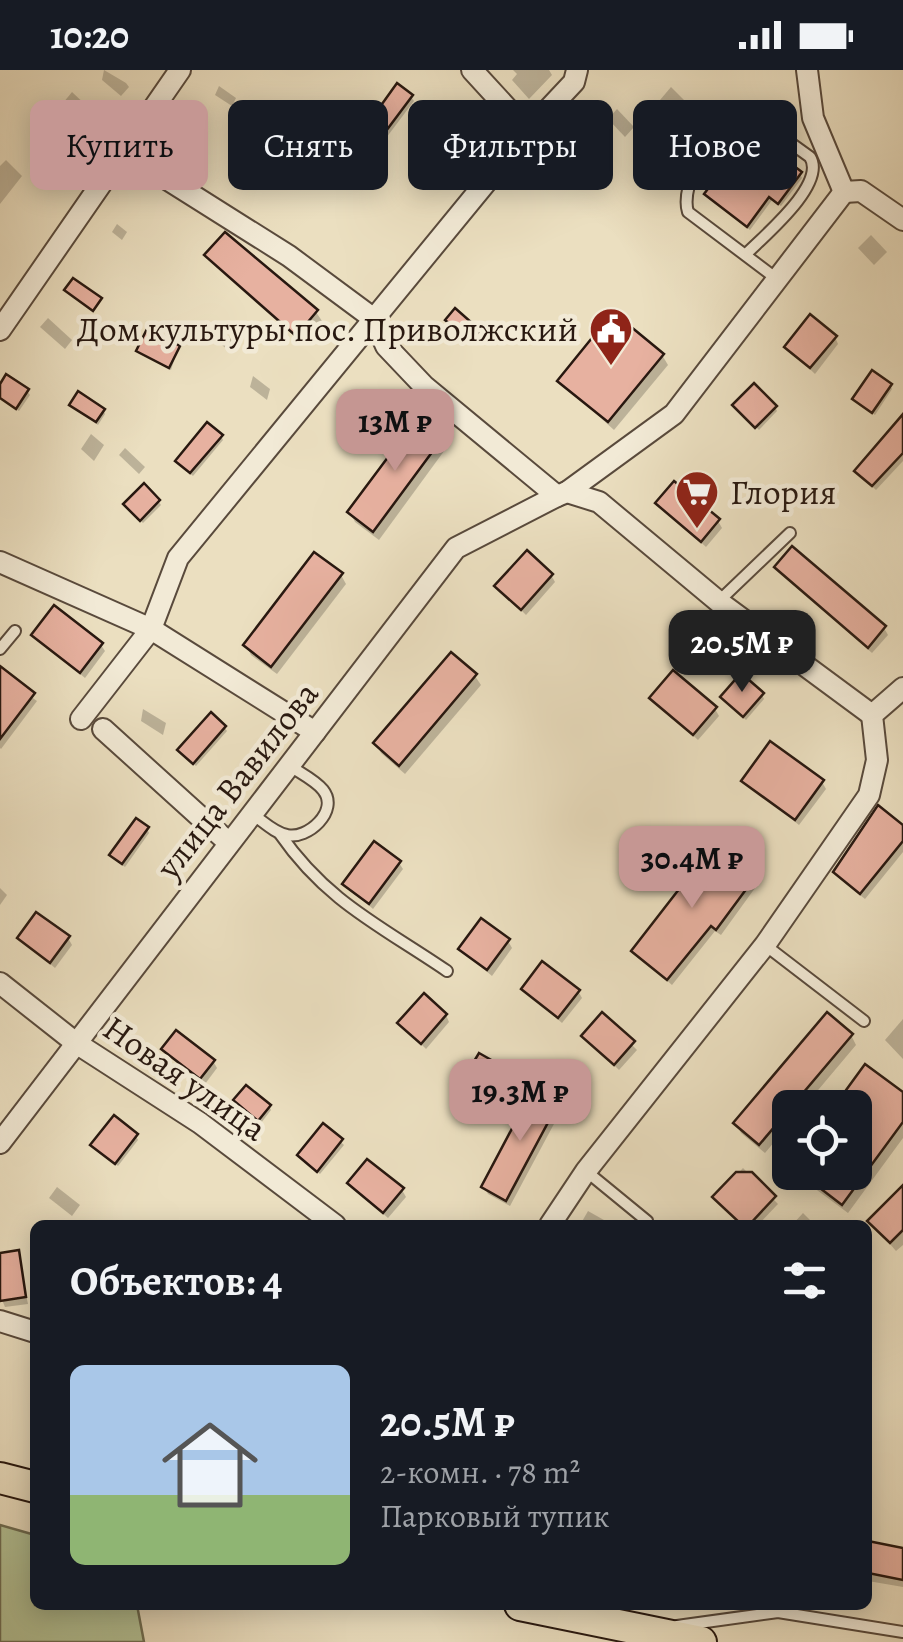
<!DOCTYPE html>
<html lang="ru">
<head>
<meta charset="utf-8">
<style>
  :root { --surface:#171b24; --page:#242831; --text:#f1f3f6; --muted:#9ea1a6; --accent:#c59692 }
  body { margin:0; font-family:Alegreya,serif; background:var(--page); color:var(--text); height:100vh; display:flex; flex-direction:column; font-size:38px; white-space:nowrap }
  * { box-sizing:border-box; margin:0 }
  p { font-size:32px; color:var(--muted) }
  .icon { flex:none; width:55px; height:55px; fill:none; stroke:currentColor; stroke-width:2; stroke-linecap:round; stroke-linejoin:round }
  .map { position:relative; flex:1; overflow:hidden }
  .panel { position:absolute; left:30px; top:1150px; width:842px; height:390px; display:flex; flex-direction:column; background:var(--surface); border-radius:15px; box-shadow:0 5px 25px #0003 }
  .panel>* { flex:none }
  .hud { position:absolute; left:30px; top:30px; width:845px; height:90px; display:flex; gap:20px }
  .tools { position:absolute; left:772px; top:1020px; display:grid; gap:20px }
  .tools a { display:grid; place-items:center; width:100px; height:100px; border-radius:15px; background:var(--surface); box-shadow:0 5px 25px #0003; font-size:50px }
  .price { position:absolute; translate:-50% -85px; padding:0 22px; border-radius:20px; background:var(--accent); color:#111; font-size:32px; line-height:65px; filter:drop-shadow(0 2px 5px #0008) }
  .price::after { content:''; position:absolute; left:50%; top:60px; width:30px; height:22px; margin-left:-15px; background:inherit; clip-path:polygon(0 0,100% 0,50% 100%) }
  .price.on { background:#222; color:#fff }
  ul { padding:0; list-style:none }
  li { display:flex; align-items:center; gap:30px; height:250px; padding:0 40px }
  li span { display:grid; place-items:center; flex:none; width:280px; height:200px; border-radius:15px; color:#555 }
  li>.icon { margin-inline-start:auto }
  span .icon { width:120px; height:120px; fill:#fffc; stroke-width:1 }
  li b { font-size:42px }
  h2 { display:flex; justify-content:space-between; align-items:center; height:120px; padding:0 40px; font-size:42px }
  .tag { padding:0 35px; border-radius:15px; background:var(--surface); box-shadow:0 5px 25px #0003; font-size:35px; line-height:90px }
  .tag.on { background:var(--accent); color:#111 }
  .status { display:flex; justify-content:space-between; align-items:center; height:70px; padding:0 50px; background:var(--surface); direction:ltr }
  .status svg { height:28px; fill:currentColor }
  .map>svg:first-child { display:block }
</style>
</head>
<body>
<div class="status"><b>10:20</b><svg viewBox="0 0 49 12"><path d="M0 12V9h3v3zM5 12V6h3v6zM10 12V3h3v9zM15 12V0h3v12zM26 1h20v11H26zM47 4h2v5h-2z"/></svg></div>
<div class="map">
<svg width="903" height="1572" viewBox="0 0 903 1572">
  <rect width="100%" height="100%" fill="#ebdfc0"/>
  <filter id="stains"><feTurbulence type="fractalNoise" baseFrequency=".002" numOctaves="4"/><feColorMatrix values="0 0 0 0 .2 0 0 0 0 .09 0 0 0 0 .02 0 0 0 .5 -.17"/></filter>
  <radialGradient id="worn" r=".72"><stop offset=".6" stop-color="#630" stop-opacity="0"/><stop offset="1" stop-color="#630" stop-opacity=".3"/></radialGradient>
  <polygon fill="#b3c296" stroke="#6e6d53" stroke-width="2.5" points="0,1455 35,1465 35,1535 137,1535 144,1572 0,1572"/>
  <g fill="#0003">
    <polygon points="104,0 126,13 129,17 121,26 102,10"/>
    <polygon points="513,0 549,0 552,5 529,29 512,10 517,4"/>
    <polygon points="219,16 236,28 232,36 215,25"/>
    <polygon points="671,17 686,32 674,45 660,30"/>
    <polygon points="72,22 90,39 80,50 63,33"/>
    <polygon points="411,27 414,31 380,76 367,66 365,62"/>
    <polygon points="617,39 634,57 625,67 608,49"/>
    <polygon points="36,48 55,60 51,73 33,61"/>
    <polygon points="188,51 204,67 193,81 176,65"/>
    <polygon points="594,88 596,92 577,114 553,95"/>
    <polygon points="6,90 22,106 0,134 0,96"/>
    <polygon points="800,104 802,108 781,136 772,130 750,160 707,125"/>
    <polygon points="117,154 127,162 122,170 112,162"/>
    <polygon points="871,165 887,182 874,195 858,178"/>
    <polygon points="207,186 316,242 322,251 302,273"/>
    <polygon points="48,248 72,270 65,279 40,257"/>
    <polygon points="229,267 237,274 230,282 222,275"/>
    <polygon points="835,267 838,274 815,304 787,277"/>
    <polygon points="178,278 171,300 139,281"/>
    <polygon points="662,285 668,295 614,360 560,311"/>
    <polygon points="253,306 270,319 267,330 250,317"/>
    <polygon points="890,315 892,319 875,345 855,329"/>
    <polygon points="0,318 27,321 30,325 19,341 0,329"/>
    <polygon points="72,335 103,340 105,344 98,355"/>
    <polygon points="775,337 777,341 759,360 738,339"/>
    <polygon points="903,347 903,391 876,420 861,406"/>
    <polygon points="91,364 104,375 94,391 81,379"/>
    <polygon points="221,366 223,370 193,406 180,395"/>
    <polygon points="442,368 447,377 379,470 355,452 350,442"/>
    <polygon points="125,378 145,397 139,404 119,385"/>
    <polygon points="158,431 161,435 143,453 128,439"/>
    <polygon points="658,433 718,451 722,458 706,477"/>
    <polygon points="777,498 884,558 888,565 872,583"/>
    <polygon points="341,505 346,514 277,604 251,585 246,575"/>
    <polygon points="551,505 555,512 526,545 497,516"/>
    <polygon points="34,565 101,575 105,581 85,608"/>
    <polygon points="0,605 37,631 1,679 0,678"/>
    <polygon points="475,606 481,615 405,704 381,683 376,673"/>
    <polygon points="762,625 764,629 746,650 725,631"/>
    <polygon points="653,628 715,639 719,646 698,670"/>
    <polygon points="143,639 166,653 163,665 141,651"/>
    <polygon points="224,657 227,661 196,696 182,684"/>
    <polygon points="744,711 822,712 826,719 799,755"/>
    <polygon points="147,759 149,763 125,797 114,789 112,785"/>
    <polygon points="903,759 903,782 865,829 840,809 836,802"/>
    <polygon points="399,793 403,799 373,839 345,814"/>
    <polygon points="686,800 751,811 755,818 721,865 715,861 672,915 634,881 691,808"/>
    <polygon points="0,818 7,825 0,835"/>
    <polygon points="20,868 68,868 72,875 55,898"/>
    <polygon points="508,871 512,878 492,906 461,880"/>
    <polygon points="524,919 578,921 582,928 562,953"/>
    <polygon points="446,945 449,952 426,979 400,953"/>
    <polygon points="602,945 637,980 619,1000 584,966"/>
    <polygon points="903,949 903,989 885,970"/>
    <polygon points="851,965 856,975 803,1038 790,1038 790,1053 765,1083 741,1063 736,1053"/>
    <polygon points="164,979 213,991 217,998 205,1014"/>
    <polygon points="507,1002 509,1006 496,1028 467,1008"/>
    <polygon points="903,1025 903,1068 848,1143 798,1106 796,1102 855,1102"/>
    <polygon points="558,1032 562,1039 510,1136 488,1124 484,1117"/>
    <polygon points="239,1035 269,1036 271,1040 261,1053"/>
    <polygon points="323,1056 344,1075 320,1104 302,1089"/>
    <polygon points="136,1066 138,1070 118,1096 93,1075"/>
    <polygon points="743,1098 778,1134 758,1155 741,1155 715,1128"/>
    <polygon points="350,1114 402,1120 406,1127 388,1148"/>
    <polygon points="57,1117 80,1135 72,1146 49,1128"/>
    <polygon points="903,1118 903,1175 896,1181 870,1151"/>
    <polygon points="588,1141 611,1154 611,1155 580,1155"/>
    <polygon points="803,1143 815,1155 792,1155"/>
    <polygon points="18,1183 28,1234 5,1237 0,1225 0,1186"/>
    <polygon points="868,1474 903,1481 903,1517 868,1511"/>
  </g>
  <g fill="#e7b1a0" stroke="#281810" stroke-width="2.5">
    <polygon points="397,13 413,25 377,73 362,62"/>
    <polygon points="743,58 802,102 778,134 769,127 747,157 704,124 726,95 719,89"/>
    <polygon points="569,65 595,87 574,112 548,90"/>
    <polygon points="225,162 318,240 296,266 204,185"/>
    <polygon points="73,208 102,228 93,241 64,220"/>
    <polygon points="455,238 480,260 470,271 445,250"/>
    <polygon points="613,242 664,284 608,352 557,311"/>
    <polygon points="810,244 837,266 810,298 784,277"/>
    <polygon points="147,259 180,276 169,298 136,281"/>
    <polygon points="872,300 892,314 872,343 852,329"/>
    <polygon points="6,304 29,319 16,339 0,328 0,314"/>
    <polygon points="754,313 777,336 755,358 732,335"/>
    <polygon points="78,321 105,339 96,352 69,335"/>
    <polygon points="903,344 903,383 872,416 854,401"/>
    <polygon points="418,347 444,366 373,462 347,442"/>
    <polygon points="207,352 223,365 190,403 175,391"/>
    <polygon points="674,411 720,449 701,472 655,433"/>
    <polygon points="144,413 160,430 140,451 123,434"/>
    <polygon points="792,476 886,556 868,578 774,497"/>
    <polygon points="527,480 553,504 521,540 494,516"/>
    <polygon points="314,482 343,503 271,597 243,575"/>
    <polygon points="54,535 103,573 80,603 31,565"/>
    <polygon points="451,582 477,604 399,696 373,673"/>
    <polygon points="0,596 35,623 0,669"/>
    <polygon points="673,600 717,637 693,665 649,628"/>
    <polygon points="741,603 764,623 743,647 720,627"/>
    <polygon points="211,642 226,656 193,694 177,680"/>
    <polygon points="770,671 824,710 795,750 741,711"/>
    <polygon points="878,735 903,755 903,771 860,824 833,802"/>
    <polygon points="136,748 149,757 122,794 109,785"/>
    <polygon points="374,771 401,791 369,834 342,814"/>
    <polygon points="702,773 753,810 716,860 711,856 667,910 631,881 690,805 683,800"/>
    <polygon points="36,842 70,866 50,893 17,868"/>
    <polygon points="481,848 510,869 487,900 458,879"/>
    <polygon points="542,891 580,920 558,948 521,919"/>
    <polygon points="424,923 447,944 421,974 397,953"/>
    <polygon points="602,942 635,971 614,995 581,966"/>
    <polygon points="827,942 853,964 759,1075 733,1053"/>
    <polygon points="176,960 215,990 200,1009 161,979"/>
    <polygon points="479,983 509,1000 494,1026 464,1008"/>
    <polygon points="865,994 903,1022 903,1052 842,1135 799,1102 855,1102 855,1038 833,1038"/>
    <polygon points="246,1015 271,1035 258,1051 233,1030"/>
    <polygon points="534,1017 560,1030 506,1131 481,1117"/>
    <polygon points="114,1045 138,1064 115,1094 90,1075"/>
    <polygon points="323,1053 343,1069 317,1102 297,1085"/>
    <polygon points="367,1089 404,1118 383,1143 347,1113"/>
    <polygon points="736,1102 752,1102 776,1126 749,1155 742,1155 712,1127"/>
    <polygon points="903,1115 903,1160 890,1173 867,1151"/>
    <polygon points="19,1180 26,1227 0,1231 0,1183"/>
    <polygon points="868,1471 903,1478 903,1510 868,1503"/>
  </g>
  <g fill="none" stroke-linecap="round" stroke-linejoin="round">
    <g stroke="#594a3c" stroke-width="14">
      <g id="service">
        <path d="M745,185C764,166 827,114 810,87L742,38C715,47 679,115 688,142L777,209"/>
        <polyline points="719,531 790,463"/>
        <polyline points="0,579 15,561"/>
        <path d="M252,744C263,751 274,763 287,765C307,770 340,741 323,720C315,710 300,703 290,696"/>
        <path d="M280,764C327,832 381,856 447,901"/>
        <polyline points="765,875 864,951"/>
        <polyline points="586,1101 647,1151 645,1155"/>
        <polyline points="677,1556 778,1542 903,1562"/>
      </g>
    </g>
    <g stroke="#594a3c" stroke-width="24">
      <g id="minor">
        <polyline points="472,0 528,61"/>
        <polyline points="807,0 813,48 844,122"/>
        <polyline points="124,82 289,186 374,249 386,276 424,316 557,426 567,422 599,432 719,532 872,645"/>
        <polyline points="844,122 861,121 903,150"/>
        <polyline points="0,260 180,0"/>
        <polyline points="567,422 674,344 844,122"/>
        <polyline points="0,492 151,559 315,662"/>
        <polyline points="81,649 151,559 178,488 528,61 574,12 577,0"/>
        <polyline points="103,659 229,773"/>
        <polyline points="0,913 76,973 200,1053 335,1155"/>
        <polyline points="0,1073 456,478 557,426"/>
        <polyline points="550,1155 586,1101 765,875 869,725 877,690 872,645 903,618"/>
        <polyline points="0,1251 35,1262"/>
      </g>
    </g>
    <g stroke="#281810" stroke-width="34">
      <g id="primary">
        <polyline points="0,1408 35,1417"/>
        <polyline points="520,1535 701,1572"/>
      </g>
    </g>
    <use href="#service" stroke="#f2ead6" stroke-width="10"/>
    <use href="#minor" stroke="#f2ead6" stroke-width="20"/>
    <use href="#primary" stroke="#ebdfc0" stroke-width="30"/>
  </g>
  <defs>
    <g id="civic-pin" transform="scale(2.25)"><path d="M0 17L-7.5 6A9.5 9.5 0 1 1 7.5 6Z" fill="#8f2418" stroke="#f2ead6"/><path d="M-.6-6.5H3V-4.5H.6V-3L4-1V1h2V6H-6V1h2V-1L-.6-3ZM-1.2 2.5V6h2.4V2.5Z" fill="#fff"/></g>
    <g id="supermarket-pin" transform="scale(2.25)"><path d="M0 17L-7.5 6A9.5 9.5 0 1 1 7.5 6Z" fill="#8f2418" stroke="#f2ead6"/><path d="M-6-5.5h2.5l.6 2H6L4.5 2H-2.5L-4.4-4H-6ZM-1.5 3.2a1.3 1.3 0 1 0 .1 0ZM3 3.2a1.3 1.3 0 1 0 .1 0Z" fill="#fff"/></g>
  </defs>
  <g fill-rule="evenodd">
    <use href="#civic-pin" x="611" y="259"/>
    <use href="#supermarket-pin" x="697" y="422"/>
  </g>
  <g text-anchor="middle" stroke-width="9" stroke-linejoin="round" paint-order="stroke">
    <g font-size="35" fill="#281810" stroke="#f2ead6" text-anchor="end">
      <text x="578" y="271">Дом культуры пос. Приволжский</text>
      <text x="730" y="434" text-anchor="start">Глория</text>
    </g>
    <g font-size="35" fill="#281810" stroke="#f2ead6">
      <text transform="translate(237 710) rotate(-52)" y="12">улица Вавилова</text>
      <text transform="translate(185 1008) rotate(35)" y="12">Новая улица</text>
    </g>
  </g>
  <rect width="100%" height="100%" filter="url(#stains)"/>
  <rect width="100%" height="100%" fill="url(#worn)"/>
</svg>
<div class="tools">
<a><svg class="icon" aria-label="locate" viewBox="0 0 24 24"><circle cx="12" cy="12" r="6"/><path d="M12 2v4M12 18v4M2 12h4M18 12h4"/></svg></a>
</div>
<b class="price" style="left:395px;top:404px">13M ₽</b>
<b class="price on" style="left:742px;top:625px">20.5M ₽</b>
<b class="price" style="left:692px;top:841px">30.4M ₽</b>
<b class="price" style="left:520px;top:1074px">19.3M ₽</b>
<div class="hud">
<a class="tag on">Купить</a>
<a class="tag">Снять</a>
<a class="tag">Фильтры</a>
<a class="tag">Новое</a>
</div>
<section class="panel">
<h2>Объектов: 4<svg class="icon" aria-label="filters" viewBox="0 0 24 24"><path d="M4 7h16M4 17h16"/><circle cx="9" cy="7" r="2"/><circle cx="15" cy="17" r="2"/></svg></h2>
<ul>
<li><span style="background:linear-gradient(#a9c7e8 65%,#8fb573 0)"><svg class="icon" aria-label="home" viewBox="0 0 24 24"><path d="M3 11l9-7 9 7M6 9v11h12V9"/></svg></span><div><b>20.5M ₽</b><p>2-комн. · 78 m²</p><p>Парковый тупик</p></div></li>
</ul>
</section>
</div>
</body>
</html>
